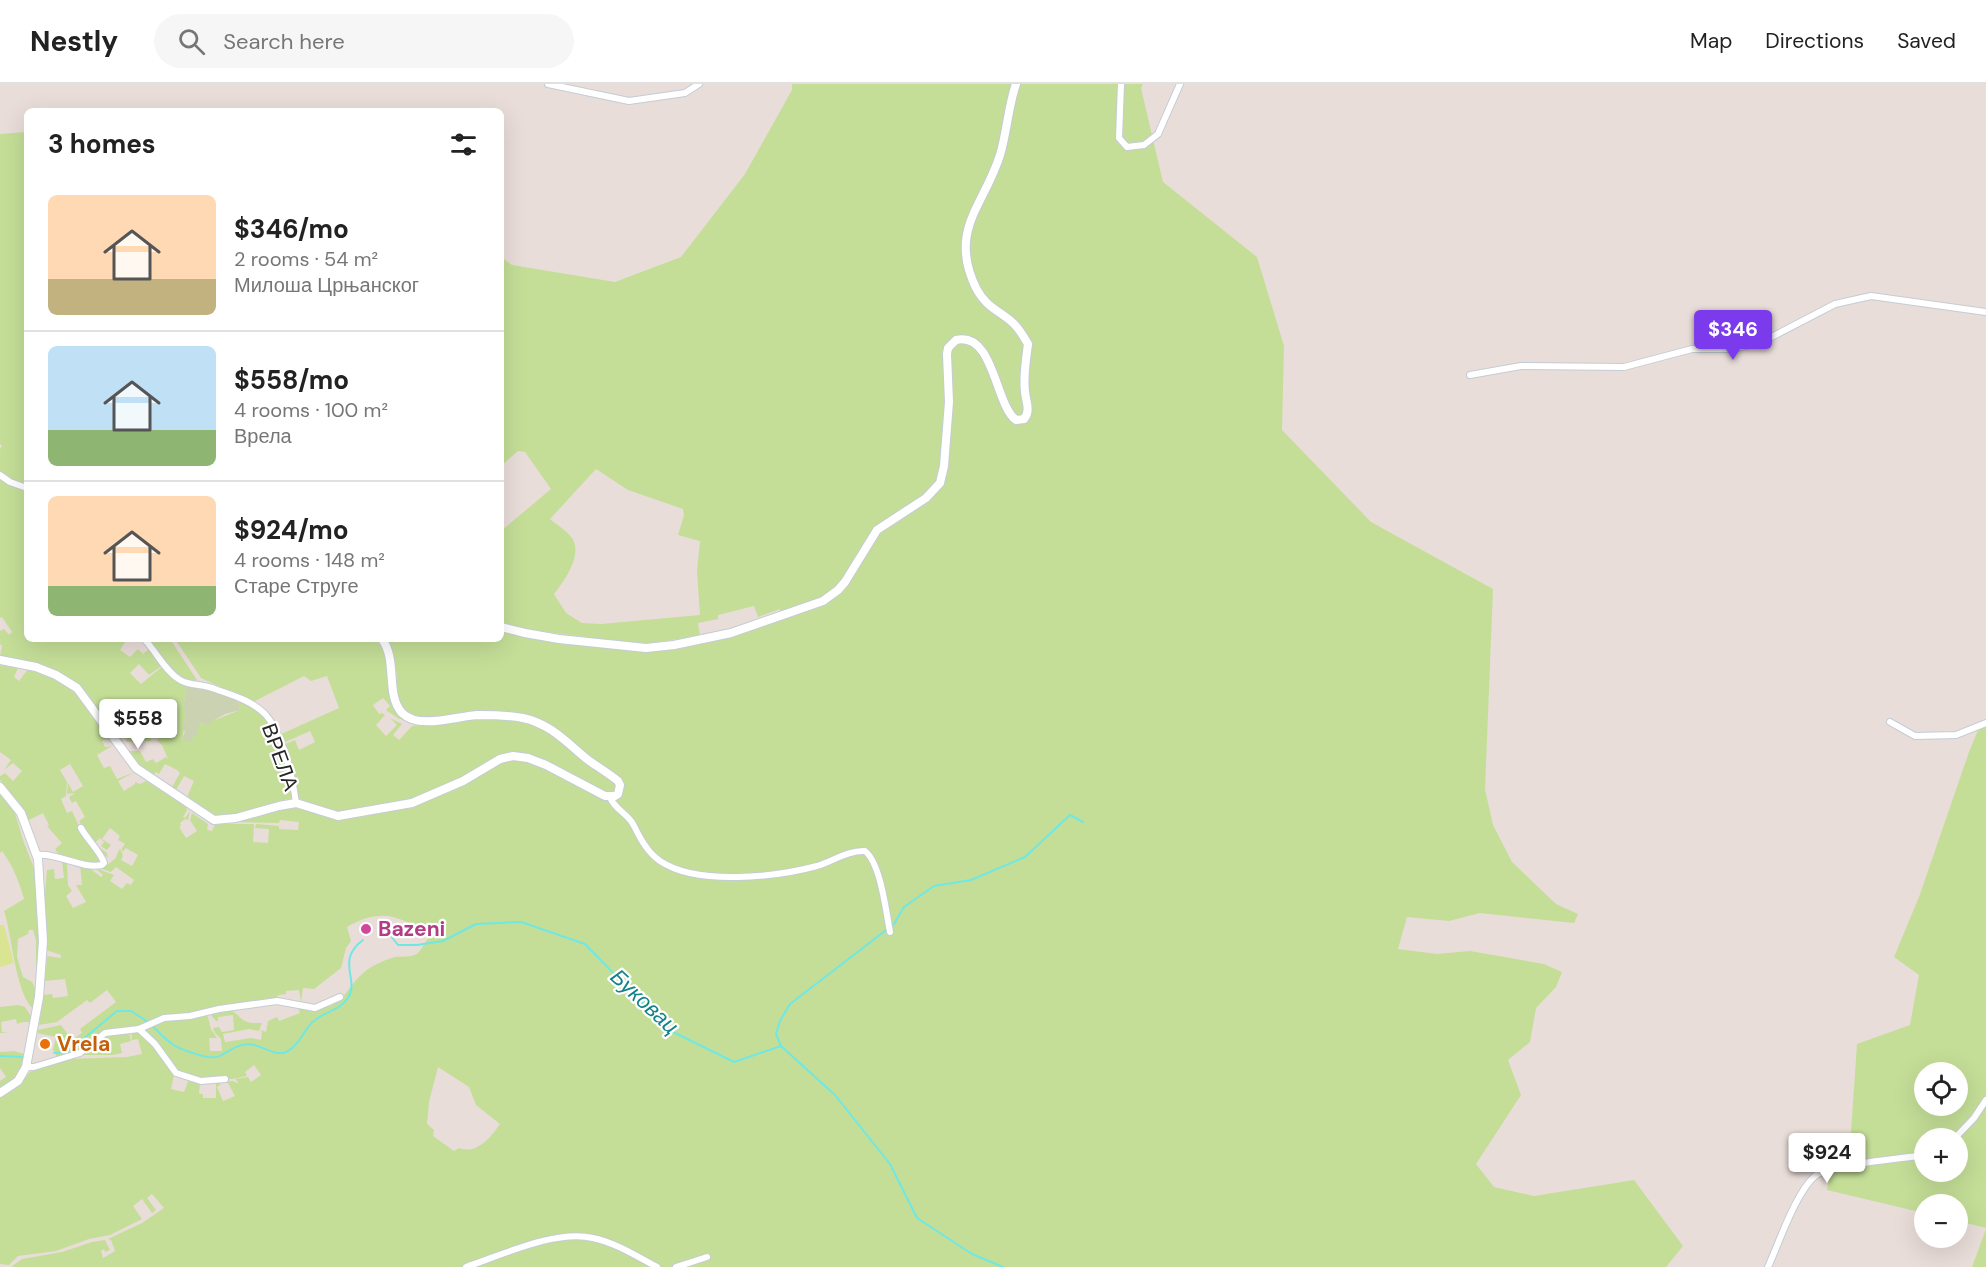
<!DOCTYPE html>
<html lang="en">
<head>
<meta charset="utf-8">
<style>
  :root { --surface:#fff; --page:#f6f6f6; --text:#222; --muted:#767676; --line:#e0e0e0; --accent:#7c3aed }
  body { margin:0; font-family:"DM Sans",sans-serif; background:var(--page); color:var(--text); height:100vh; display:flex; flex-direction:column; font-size:22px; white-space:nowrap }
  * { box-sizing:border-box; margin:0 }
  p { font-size:20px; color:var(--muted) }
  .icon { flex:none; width:33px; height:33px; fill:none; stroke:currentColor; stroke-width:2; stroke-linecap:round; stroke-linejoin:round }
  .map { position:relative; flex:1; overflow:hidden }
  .details { position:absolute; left:24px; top:24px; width:480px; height:534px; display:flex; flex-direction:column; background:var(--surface); border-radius:9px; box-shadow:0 6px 24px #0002 }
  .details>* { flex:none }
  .buttons { position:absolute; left:1914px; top:978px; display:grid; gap:12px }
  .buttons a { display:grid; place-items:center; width:54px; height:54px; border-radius:50%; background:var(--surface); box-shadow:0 6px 24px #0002; font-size:30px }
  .price { position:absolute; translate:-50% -51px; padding:0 14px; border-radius:6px; background:#fff; color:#222; font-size:20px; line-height:39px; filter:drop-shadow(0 2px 3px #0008) }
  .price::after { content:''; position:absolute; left:50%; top:36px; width:18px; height:14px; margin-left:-9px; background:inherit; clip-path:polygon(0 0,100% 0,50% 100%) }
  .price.current { background:var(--accent); color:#fff }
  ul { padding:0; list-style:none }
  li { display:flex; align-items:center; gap:18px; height:150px; padding:0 24px }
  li+li { border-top:2px solid var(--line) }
  li span { display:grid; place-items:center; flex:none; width:168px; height:120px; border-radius:9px; color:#555 }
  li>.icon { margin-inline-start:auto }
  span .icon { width:72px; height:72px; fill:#fffc; stroke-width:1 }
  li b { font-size:26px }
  h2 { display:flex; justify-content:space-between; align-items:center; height:72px; padding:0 24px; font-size:26px }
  header { display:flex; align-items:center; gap:36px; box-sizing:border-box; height:84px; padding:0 30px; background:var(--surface); border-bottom:2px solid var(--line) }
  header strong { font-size:28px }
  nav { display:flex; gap:33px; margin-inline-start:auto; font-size:21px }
  .search { width:420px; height:54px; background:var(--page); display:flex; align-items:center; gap:15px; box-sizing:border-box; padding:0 21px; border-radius:33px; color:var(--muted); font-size:22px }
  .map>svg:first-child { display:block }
</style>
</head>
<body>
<header>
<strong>Nestly</strong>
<div class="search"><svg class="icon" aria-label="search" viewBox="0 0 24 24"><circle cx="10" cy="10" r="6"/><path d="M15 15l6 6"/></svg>Search here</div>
<nav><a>Map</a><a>Directions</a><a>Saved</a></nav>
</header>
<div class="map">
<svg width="1986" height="1183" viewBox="0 0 1986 1183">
  <rect width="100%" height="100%" fill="#e9ddd9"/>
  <g fill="#c4de97" fill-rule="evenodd">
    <path d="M792,0H1143L1141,4L1163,98L1257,173L1284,262L1282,346L1371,438L1493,505L1485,705L1493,741L1512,778L1556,820L1578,830L1574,839L1480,829L1449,837L1407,833L1398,865L1437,870L1470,867L1544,880L1562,888L1556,903L1536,924L1530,958L1508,976L1521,1011L1476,1080L1494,1103L1534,1112L1634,1096L1683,1162L1666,1183H11L22,1175L62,1168L92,1158L105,1156L110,1166L105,1168L104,1165L101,1167L103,1174L115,1167L111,1156L108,1155L142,1139L164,1124L152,1110L147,1114L156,1126L152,1129L142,1115L133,1122L142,1135L110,1151L89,1155L56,1167L18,1172L9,1181L0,1180V1013L17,1003L30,988L47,981L68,975L127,973L142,970L138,955L132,956L131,948C155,948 161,979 177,991H174L171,1005L184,1008L189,995L200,999L199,1010H203V1014H216V998L221,1000L217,1003L223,1017L235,1012L228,999L225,998L233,997L237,999L238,998L235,995L248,993L251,998L261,991L254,981L245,988L247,992C228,997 195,999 178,988C171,983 167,972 162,965C156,958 149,952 142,945L161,936L206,931L208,933L211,945L217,954H209L210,967H222L221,955L215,949L213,944L219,943L222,948L234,946L233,931L218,933V937H216L211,931L213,928L229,925C245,934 239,940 262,939L259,947L249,945L223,950L225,958L251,954L261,956L262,948L261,946L266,948L268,937L277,933L279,937L300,929L297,921C348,935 341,900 373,882C380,878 388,875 395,873C402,872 412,874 418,869C422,865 425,858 429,853C401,830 379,824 347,843L351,857L346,864L341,884L314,905L303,904L301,918L299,906L286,907V910L279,911L272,916L255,920L160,933L143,942L109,946L99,951L79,968L55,974L56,970L53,966L56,953L37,949L38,946L61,941L72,956L82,949L80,945L116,918L107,906L90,919L87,916L57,938L39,941L43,911L52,910L53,914L68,912L65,895L45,897L47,872L61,874V871L46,866L44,822L47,786L54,785L55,795L64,794L62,777L67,779L68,801L72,807L66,812L73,824L86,818L76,801H82L80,781L88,783L101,793L103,791L95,784L114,791L110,797L122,805L127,799L131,801L134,796L116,783L111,788L102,785L115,775L120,764L123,772L121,776L132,782L138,771L126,764L122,768V764L125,760L118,756L120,752L110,744L102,755L111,761L107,766L101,762L104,758L100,754L94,760L107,769L108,774L93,760L79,737L85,733L76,717L72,719L69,713L75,709L67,710L68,699L73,708L83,702L70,680L60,686L67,698L66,712L61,715L67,729L72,727L87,759L102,777L100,780L79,778L60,772L55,765L62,759L47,742L49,741L43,729L29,736L20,720L0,696V692L5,689L13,697L22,687L13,679L4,686L11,676L0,668V581L18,584L14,593L19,597L28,585C65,594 93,620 107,655L102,657L105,663L112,662L97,671L104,684L110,682L117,695L135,688L118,697L124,707L135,700V698L140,700L146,697L186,722L187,726L183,733L185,734L190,727L188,736L185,735L180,739L181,742L179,743L186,754L197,747L190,736L192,729L208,740L207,746L212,747L215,740H254L253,758L268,759L269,745L255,744L256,740L279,742V745L298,746L299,738L280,736L279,739L237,738C260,730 284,721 308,725L306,718L299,714L283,661L295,656L299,666L315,658L310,647L283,659L279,651L339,624L327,592L311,597L304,592L253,618L201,594L175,555H377C397,586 378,608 407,636L399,635L386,626L390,622L383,614L373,621L379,630L382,629L385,631L376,641L386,652L397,641L390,634L402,640L393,651L399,656L412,642L420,641L423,633C390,627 400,603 395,578C394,570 390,563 387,555H501V547L582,562L658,566L692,562L730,553L781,534L780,525L758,533L754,522L718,531V535L698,539L700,552L644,560L529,546L501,538V447L551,405L525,368L518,367L501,382V173L512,181L615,198L681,173L745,90L792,6ZM596,385L628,406L683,425L684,431L678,451L700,457L697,487L700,531L601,540L582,539L566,529L554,510C565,497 583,470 572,454C566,446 557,441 550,435ZM438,983L469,1003L476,1021L500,1040C491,1053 477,1071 459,1064L454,1067L433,1052L434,1046L427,1040L429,1018Z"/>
    <polygon points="27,48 27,402 0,389 0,365 2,362 0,360 0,50"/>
    <path d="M0,394L27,407V555H127L120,566L130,573L138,565L143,570L150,564L163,581L149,591L139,580L130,589L141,600L163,582L187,601L183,624L187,625C183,635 185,646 182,656L193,652L199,640L210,638L240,626L238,616C248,620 259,625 265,634C275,649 294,698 292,714L236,730L215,732L187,713L194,697L184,692L176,706L172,703L180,689L177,686L165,680L159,690L156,688L153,692L139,682L127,667H140L146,678L153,675L156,679L166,673L168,675L162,661L157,657L160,648L155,635L143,640H138L142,641L148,652L158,649L156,652H151V657L127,658L120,643L127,639L125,635L133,631L137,636L140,634L139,631L136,633L133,629L131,630L124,621L102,631L79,601L0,572L2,562L0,560V547L4,545L9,551L12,548L2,533L0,534Z"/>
    <path d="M149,555H170L197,596C174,598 163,570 149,555Z"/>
    <path d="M1986,643V1144L1958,1137V1120H1924V1129L1827,1106L1832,1071L1851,1048L1857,960L1910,941L1919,891L1894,873L1919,813L1969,668L1978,646ZM1924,988H1958V1022H1924ZM1924,1054H1958V1088H1924Z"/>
    <path d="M0,709L15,729L23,756L37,792L40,861L36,897V856L33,846H29L28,850L18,855L17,873L23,893L32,898L36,906L33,925C15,908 12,850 4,827L24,815C19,797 13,782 2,767L0,769Z"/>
    <polygon points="18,921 25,923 31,932 30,938 23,938 17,940 16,935 1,938 2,948 8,949 0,949 0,923"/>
    <polygon points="129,948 131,957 120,960 122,969 113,971 82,971 107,951"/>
    <path d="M14,967L24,970C21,988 15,995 0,1005V997L6,993L0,984V968Z"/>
    <polygon points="1986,1145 1986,1183 1972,1183"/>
  </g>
  <polygon fill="#cbd2b1" points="187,601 209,604 238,616 240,626 225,630 206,641 205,639 199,640 197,652 193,652 192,658 182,656 185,647 183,646 186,626 183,624"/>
  <polygon fill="#dae592" points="0,841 4,841 14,879 0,883"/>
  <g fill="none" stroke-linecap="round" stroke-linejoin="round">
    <g stroke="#6fe8e5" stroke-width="2">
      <polyline points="381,847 387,847 398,861 417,861 443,857 476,840 521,838 585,860 669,946 734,978 781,962"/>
      <path d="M152,942C159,948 165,955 172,960C181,966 211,977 220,972C229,967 238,960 249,960C263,961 275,974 288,967C301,960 304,944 315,936C326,927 339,927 348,914C360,895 335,877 363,856"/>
      <polyline points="54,969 73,968 82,956 117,927 131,927 148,938"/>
      <polyline points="0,972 24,973"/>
      <polyline points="1003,1183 972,1170 917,1134 890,1080 835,1011 781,962 776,950 780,937 790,920 894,840 904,823 934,802 971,796 1025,773 1070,731 1083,738"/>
    </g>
    <g stroke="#c4ccd5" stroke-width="8">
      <g id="street">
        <polyline points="548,0 629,17 685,9 699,0"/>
        <polyline points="1121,0 1119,54 1127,63 1144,61 1158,50 1180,0"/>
        <polyline points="1470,291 1521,282 1624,283 1692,265 1730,265 1760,259 1835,220 1871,212 1986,228"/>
        <polyline points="0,391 10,398 27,404"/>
        <path d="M144,555C156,567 165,587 180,596C190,602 204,600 215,605C232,611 250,616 264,629C282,647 293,694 296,719"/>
        <polyline points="1890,638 1915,652 1956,651 1986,639"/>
        <path d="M610,713C614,725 627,729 633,740C640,754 647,768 660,777C697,802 776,793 817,782C833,777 849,766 865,767C881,780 886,828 890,848"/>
        <path d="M37,771C59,769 80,785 102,781L104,779C102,770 87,755 81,744"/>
        <polyline points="139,945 155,960 176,989 201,997 225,995"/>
        <polyline points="26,983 34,983 80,969 105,949 139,945 164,934 190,932 219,925 277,917 315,924 340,913"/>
        <polyline points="1955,1054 1974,1034 1986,1016"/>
        <path d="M466,1183C502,1171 556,1145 593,1154C616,1159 636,1172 657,1183"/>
        <polyline points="676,1183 707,1173"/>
        <path d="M1768,1183C1779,1159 1796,1108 1815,1092C1829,1080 1902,1075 1924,1071"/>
      </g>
    </g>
    <g stroke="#c4ccd5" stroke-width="10">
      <g id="secondary">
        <path d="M501,543L525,549L559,555L646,564L674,561L731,549L823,517L838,506L845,498L877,446L926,414L940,399L944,382L949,318L947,270L948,264L956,256C994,247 995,321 1016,336L1024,335C1031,327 1026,318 1025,308C1023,292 1026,276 1028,260C1024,253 1019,244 1012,238C998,226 986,223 976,204C948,146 984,122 1000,71C1007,48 1008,23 1016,0"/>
        <path d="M0,576L36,583L56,591L77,604L136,684L214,736L236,734L279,722L296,719L338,732L412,719L463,697L500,675L513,672L528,674L546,681L605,712H615L618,710L620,701L618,697C608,689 598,683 588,676C567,659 551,640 523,634C509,631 492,631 478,631C457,632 419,646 402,629C385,610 398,577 382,555"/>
        <polyline points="0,703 21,729 38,775 43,857 39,913 26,983 18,997 0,1009"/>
      </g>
    </g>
    <use href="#street" stroke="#fff" stroke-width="6"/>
    <use href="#secondary" stroke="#fff" stroke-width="8"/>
  </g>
  <circle fill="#d1479c" stroke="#fff" stroke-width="2" cx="366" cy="845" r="6"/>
  <circle fill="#e8710a" stroke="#fff" stroke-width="2" cx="45" cy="960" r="6"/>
  <g text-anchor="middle" stroke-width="4.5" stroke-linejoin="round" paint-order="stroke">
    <g font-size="21" fill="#272727" stroke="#fff">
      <text transform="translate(280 673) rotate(70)" y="7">ВРЕЛА</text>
    </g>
    <g font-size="21" font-weight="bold" fill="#b23c85" stroke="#fff" text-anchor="start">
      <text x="378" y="852">Bazeni</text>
    </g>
    <g font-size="21" font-weight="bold" fill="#c56008" stroke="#fff" text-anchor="start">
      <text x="57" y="967">Vrela</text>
    </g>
    <g font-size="22" font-style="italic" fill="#128389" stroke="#fff">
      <text transform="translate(645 917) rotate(43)" y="8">Буковац</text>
    </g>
  </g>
</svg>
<div class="buttons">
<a><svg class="icon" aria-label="locate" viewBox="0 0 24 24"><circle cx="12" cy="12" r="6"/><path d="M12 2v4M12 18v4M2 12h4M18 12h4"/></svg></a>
<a>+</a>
<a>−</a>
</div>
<b class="price current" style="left:1733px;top:277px">$346</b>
<b class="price" style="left:138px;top:666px">$558</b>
<b class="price" style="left:1827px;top:1100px">$924</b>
<section class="details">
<h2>3 homes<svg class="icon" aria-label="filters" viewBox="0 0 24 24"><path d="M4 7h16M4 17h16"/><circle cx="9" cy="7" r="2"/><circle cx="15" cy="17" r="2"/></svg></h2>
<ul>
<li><span style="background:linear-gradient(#ffd9b3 70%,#c2b280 0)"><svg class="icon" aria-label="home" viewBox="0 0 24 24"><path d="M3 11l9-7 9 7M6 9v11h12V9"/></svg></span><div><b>$346/mo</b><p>2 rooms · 54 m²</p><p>Милоша Црњанског</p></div></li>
<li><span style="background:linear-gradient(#bfe0f5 70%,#8fb573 0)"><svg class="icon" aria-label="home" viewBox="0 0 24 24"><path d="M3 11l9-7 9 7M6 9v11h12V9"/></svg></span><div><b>$558/mo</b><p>4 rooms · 100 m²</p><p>Врела</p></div></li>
<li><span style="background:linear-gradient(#ffd9b3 75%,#8fb573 0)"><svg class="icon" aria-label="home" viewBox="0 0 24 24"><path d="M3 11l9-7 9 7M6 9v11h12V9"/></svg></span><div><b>$924/mo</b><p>4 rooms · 148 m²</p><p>Старе Струге</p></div></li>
</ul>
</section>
</div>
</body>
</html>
